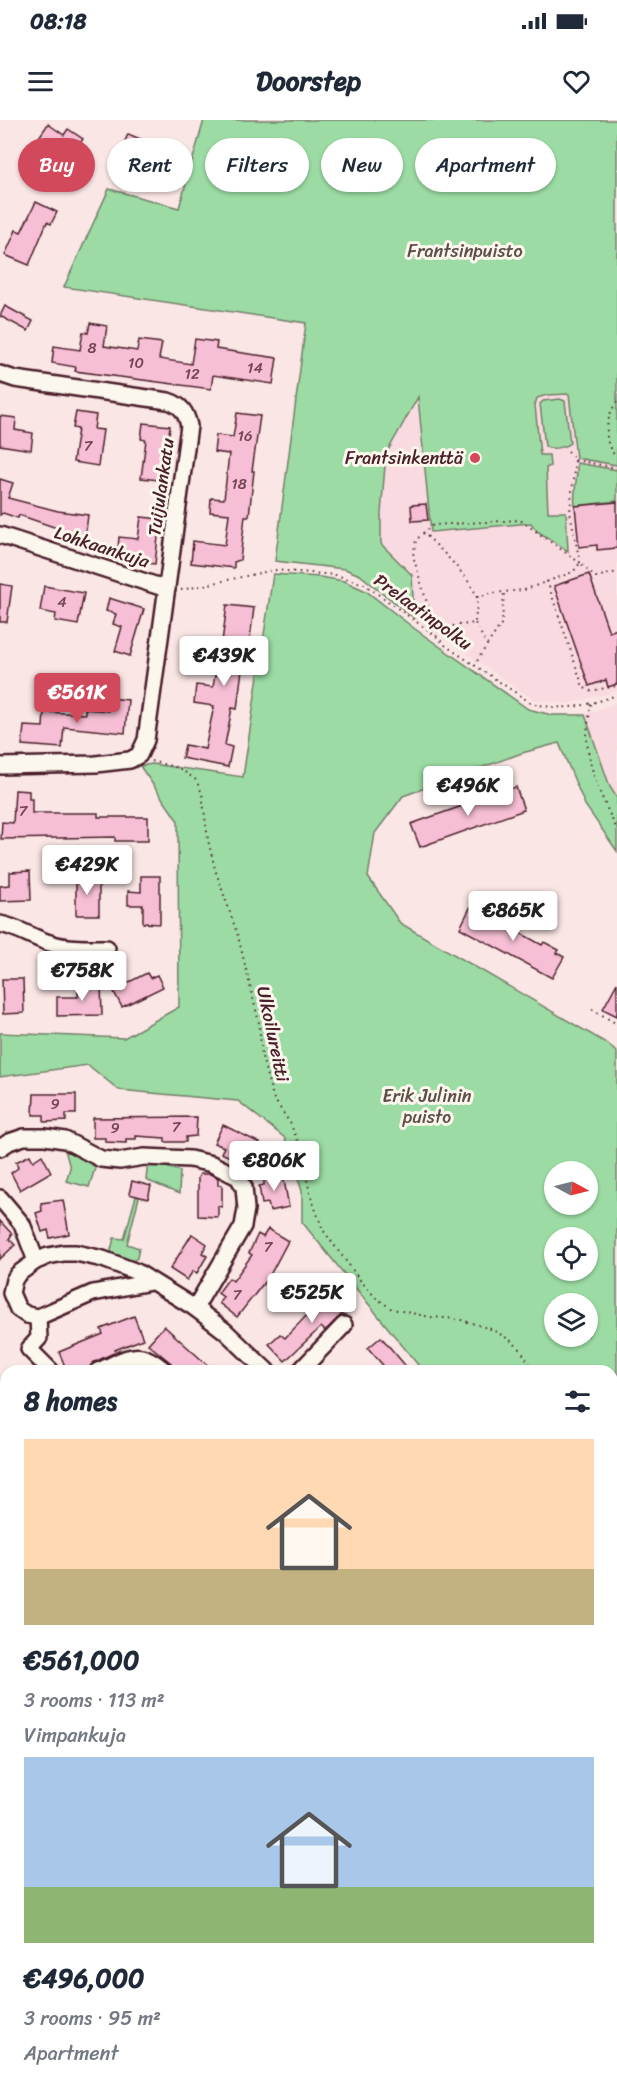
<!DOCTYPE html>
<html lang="en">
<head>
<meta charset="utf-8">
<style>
  :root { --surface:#fff; --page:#f2f2f3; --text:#1f2937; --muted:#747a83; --accent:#d1495b }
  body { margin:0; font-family:Sriracha,sans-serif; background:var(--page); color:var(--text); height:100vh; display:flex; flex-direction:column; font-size:22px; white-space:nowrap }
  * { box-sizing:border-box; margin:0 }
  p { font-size:20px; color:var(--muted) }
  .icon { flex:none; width:33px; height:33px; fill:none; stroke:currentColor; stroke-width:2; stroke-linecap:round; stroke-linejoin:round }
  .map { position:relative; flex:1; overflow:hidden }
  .drawer { position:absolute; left:0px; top:1245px; width:618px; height:720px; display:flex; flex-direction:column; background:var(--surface); border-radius:18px 18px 0 0; box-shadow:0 2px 4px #0004 }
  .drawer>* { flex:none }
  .banner { position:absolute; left:18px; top:18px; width:582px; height:54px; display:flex; gap:12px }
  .needle { width:39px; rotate:97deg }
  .controls { position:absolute; left:544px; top:1041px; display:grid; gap:12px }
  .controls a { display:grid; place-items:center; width:54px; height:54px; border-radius:50%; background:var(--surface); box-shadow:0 2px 4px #0004; font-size:30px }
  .price { position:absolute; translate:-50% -51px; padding:0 14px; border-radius:6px; background:#fff; color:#222; font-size:20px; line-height:39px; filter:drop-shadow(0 2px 3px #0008) }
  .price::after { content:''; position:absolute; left:50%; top:36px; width:18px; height:14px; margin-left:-9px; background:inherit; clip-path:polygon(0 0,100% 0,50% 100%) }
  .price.on { background:var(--accent); color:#fff }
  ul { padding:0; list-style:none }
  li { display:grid; align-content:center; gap:12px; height:318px; padding:0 24px }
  li span { display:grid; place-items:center; height:186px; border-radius:0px; color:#555 }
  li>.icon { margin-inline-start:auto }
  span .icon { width:108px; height:108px; fill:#fffc; stroke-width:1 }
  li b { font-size:26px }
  h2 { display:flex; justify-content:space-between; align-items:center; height:72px; padding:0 24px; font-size:26px }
  .tag { padding:0 21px; border-radius:27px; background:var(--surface); box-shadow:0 2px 4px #0004; font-size:21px; line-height:54px }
  .tag.on { background:var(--accent); color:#fff }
  .status { display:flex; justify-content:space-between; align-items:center; height:42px; padding:0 30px; background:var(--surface); direction:ltr }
  .status svg { height:16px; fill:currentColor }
  header { display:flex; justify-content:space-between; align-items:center; height:78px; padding:0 24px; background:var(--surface); font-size:27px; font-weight:700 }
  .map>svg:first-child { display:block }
</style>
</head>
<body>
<div class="status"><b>08:18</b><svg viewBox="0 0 49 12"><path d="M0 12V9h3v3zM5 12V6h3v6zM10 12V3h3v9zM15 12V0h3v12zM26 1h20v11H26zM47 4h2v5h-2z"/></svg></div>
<header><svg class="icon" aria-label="menu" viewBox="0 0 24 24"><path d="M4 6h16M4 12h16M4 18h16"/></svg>Doorstep<svg class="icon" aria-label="heart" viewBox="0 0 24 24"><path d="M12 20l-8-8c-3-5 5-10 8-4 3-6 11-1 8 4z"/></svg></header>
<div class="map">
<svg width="617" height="1965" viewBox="0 0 617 1965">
  <rect width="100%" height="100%" fill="#fae6e5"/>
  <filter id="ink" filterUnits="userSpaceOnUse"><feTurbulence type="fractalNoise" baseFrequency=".0167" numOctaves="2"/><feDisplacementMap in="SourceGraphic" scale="12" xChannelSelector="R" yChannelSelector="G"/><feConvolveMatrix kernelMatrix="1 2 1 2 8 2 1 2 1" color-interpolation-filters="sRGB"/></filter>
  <g filter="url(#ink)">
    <g fill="#f9dae0">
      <polygon points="617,273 617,571 569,584 534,580 414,498 412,455 381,423 381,393 386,334 419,276"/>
      <polygon points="617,582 617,678 610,667 585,595"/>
    </g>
    <g fill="#9cdca4" stroke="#737e68" stroke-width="1.5" fill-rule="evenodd">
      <polygon points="204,0 617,0 617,345 576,338 569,274 547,275 537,278 535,285 540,335 549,335 550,346 546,348 548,392 566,392 568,431 537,411 531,403 431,412 418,277 386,334 381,393 381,424 412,455 414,498 360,455 345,449 275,441 306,203 64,167 109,69 179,88"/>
      <path d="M560,279L565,281L570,323C564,328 551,330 545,326L540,284L543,281Z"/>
      <path d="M577,343L617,350V381L575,386C573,372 578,358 577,343Z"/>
      <path d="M273,454L320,457L344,461L366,471L415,509L528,589L552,595H585L610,667L617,678V731L585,685L559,623L522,633L403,676L375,713L368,757L400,803L608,924L617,933V1422L612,1416V1251H423L302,1102V1071L285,1018L238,981L119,970L88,945L0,957V913L124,918L179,887L178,701L140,646L152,644L243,657ZM555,1052H588V1084H555ZM555,1118H588V1150H555ZM555,1184H588V1216H555Z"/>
      <polygon points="64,1026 96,1045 89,1067 66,1061 70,1048"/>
      <polygon points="148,1042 180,1051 179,1074 146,1060"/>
      <polygon points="136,1076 139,1077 127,1124 139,1128 137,1138 130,1143 113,1136 111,1130 114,1118 124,1119"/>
      <polygon points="6,1297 6,1549 0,1549 0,1298"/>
      <polygon points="617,1715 617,1910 612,1904 612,1718"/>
      <polygon points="6,1869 6,1959 205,1959 208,1965 0,1965 0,1870"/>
    </g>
    <g fill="#f7bfd5" stroke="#4a1f2b" stroke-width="1.5">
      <polygon points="48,4 64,15 68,9 83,19 63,48 47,36 49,33 35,23"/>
      <polygon points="128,14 145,21 135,43 119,36"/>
      <polygon points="36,82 57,92 51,104 47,102 29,145 5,135 16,110 21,112"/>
      <polygon points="5,186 33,201 28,211 0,196"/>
      <polygon points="90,203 107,206 104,226 137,231 139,220 162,223 159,239 191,244 195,219 217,222 216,229 277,238 273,264 213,255 211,269 75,251 76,247 52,243 54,226 80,230 83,212 88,213"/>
      <polygon points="76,292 96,295 94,309 103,310 98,346 73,342 78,309 73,308"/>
      <polygon points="237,293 260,296 252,351 254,351 249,396 245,396 240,440 234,442 234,448 191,443 193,421 225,425 229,394 210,392 211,378 224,379 229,334 214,332 216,315 233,317"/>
      <polygon points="0,296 16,298 15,310 33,313 31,330 0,325"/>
      <polygon points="143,303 170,306 165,347 161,347 159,360 141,358 146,320 141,319"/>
      <polygon points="0,359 13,363 8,378 58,391 88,395 85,419 56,416 57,408 19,395 18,398 3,393 0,395"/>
      <polygon points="617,382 617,428 597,430 597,425 579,427 575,386"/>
      <polygon points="426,384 428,400 412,401 411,385"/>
      <polygon points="141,397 160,399 155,444 117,440 119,417 138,419"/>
      <polygon points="589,454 609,512 617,509 617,564 608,567 606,560 589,566 554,466"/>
      <polygon points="0,464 12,466 7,502 0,502"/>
      <polygon points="44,466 84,473 78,505 55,501 56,494 40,491"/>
      <polygon points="109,478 144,489 130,536 115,531 122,507 113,504 116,494 106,491"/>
      <polygon points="227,485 254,488 248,534 244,534 237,589 232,588 225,625 232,627 228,647 182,638 185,625 205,629 214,586 194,583 196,565 213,567 217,543 219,544"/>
      <polygon points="109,578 128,580 125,613 64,607 62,628 22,625 24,606 43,607 44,592 85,594 85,589 108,591"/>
      <polygon points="516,667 524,690 420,727 411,704"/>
      <polygon points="15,670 29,671 29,679 32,679 32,693 98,693 98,697 148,697 148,721 115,721 115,717 1,719 2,702 13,703"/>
      <polygon points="30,751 31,780 0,781 0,766 10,765 10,752"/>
      <polygon points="141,756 160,756 160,804 143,803 143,785 128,785 128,771 141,772"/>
      <polygon points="76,757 99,758 99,795 76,795"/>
      <polygon points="471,786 542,825 544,822 559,830 557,833 564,837 552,858 460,808"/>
      <polygon points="147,853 150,858 157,855 163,867 122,887 113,870"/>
      <polygon points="2,859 23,859 24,893 3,894"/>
      <polygon points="78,863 101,863 102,895 57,896 57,877 78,877"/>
      <polygon points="617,863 617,896 603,889"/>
      <polygon points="34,974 76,974 76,994 66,994 66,1001 44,1002 44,995 33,995"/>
      <polygon points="197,997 196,1016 186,1017 186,1022 165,1022 165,1018 136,1016 136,1019 126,1019 126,1023 105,1022 105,1018 93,1018 93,998"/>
      <polygon points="223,1005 260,1023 251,1040 242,1036 239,1041 221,1033 224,1027 214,1023"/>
      <polygon points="30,1035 33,1041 42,1035 51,1052 20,1070 11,1053 18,1048 16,1042"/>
      <polygon points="200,1054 210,1054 218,1058 218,1065 222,1065 222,1087 218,1086 218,1097 198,1096 198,1058"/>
      <polygon points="264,1055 283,1055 289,1087 270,1091 268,1083 262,1084 259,1066 264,1065"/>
      <polygon points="132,1061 151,1066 148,1079 129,1074"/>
      <polygon points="63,1080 69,1114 50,1118 48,1110 42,1112 36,1093 42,1091 41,1083"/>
      <polygon points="0,1101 12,1114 9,1119 15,1125 0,1139"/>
      <polygon points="268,1109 288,1121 270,1155 237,1197 219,1183 223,1177 218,1173 229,1158 233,1161 252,1135 249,1133 258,1114 263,1117"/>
      <polygon points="192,1114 207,1124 202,1133 207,1136 197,1153 193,1151 187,1160 170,1149"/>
      <polygon points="334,1167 352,1184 325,1211 321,1207 285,1241 269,1224 280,1214 285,1218"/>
      <polygon points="134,1196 143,1219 115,1230 116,1232 94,1242 89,1248 81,1251 67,1251 59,1232 103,1214 101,1209"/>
      <polygon points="164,1206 214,1251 177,1251 174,1249 171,1243 148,1224"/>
      <polygon points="381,1217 410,1251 388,1251 368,1228"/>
    </g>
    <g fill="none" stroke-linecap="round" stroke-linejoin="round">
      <g stroke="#4a1f2b" stroke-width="20">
        <g id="minor">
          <path d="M0,254L15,259L168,281C181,285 186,292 189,306L146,620L139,635L130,640L96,644L0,646"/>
          <polyline points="0,415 167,469"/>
          <path d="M0,804C18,807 33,818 50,823C68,829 88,828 107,828"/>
          <polyline points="0,1028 9,1022 24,1017 45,1017 65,1020 101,1039 120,1041 144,1037 190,1039 212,1044 238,1057 244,1067 246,1089 243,1106 195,1188"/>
          <polyline points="0,1078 22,1104 36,1141"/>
          <polyline points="151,1162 93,1173 38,1197 27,1195 18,1189 11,1173 14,1160 18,1154 36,1141 48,1136 64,1133 76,1133 103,1139 137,1152 195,1188 225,1211 267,1251"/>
          <polyline points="38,1197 39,1218 29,1229 51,1251"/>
          <path d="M98,1251C129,1238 137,1226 165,1251"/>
          <polyline points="300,1251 344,1205"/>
          <polyline points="612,1447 617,1444"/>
          <polyline points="0,1614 6,1611"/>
          <polyline points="0,1676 6,1674"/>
          <polyline points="463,1959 468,1965"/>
          <polyline points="436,1965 445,1959"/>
        </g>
      </g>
      <g stroke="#4a1f2b" stroke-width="2" stroke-dasharray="1.5 4.5" stroke-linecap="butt">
        <path d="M617,282C606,295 601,325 617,337"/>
        <polyline points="568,331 575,340 570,392 580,443"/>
        <polyline points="575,340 617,348"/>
        <path d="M423,412C436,425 475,462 477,479C478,486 475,495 475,503L438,508L436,516"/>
        <polyline points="547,461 583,567 590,571 617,566"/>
        <path d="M181,470L274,450L336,455L364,464L436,516L446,526L531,583C565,592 585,586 617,575"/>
        <polyline points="477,477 493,473 524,470 573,452 580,443 596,457 617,452"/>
        <polyline points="438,508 432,500 413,436 416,420 433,405 520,400 580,443"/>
        <polyline points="487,525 502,503 504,473"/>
        <polyline points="474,546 487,525 475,503"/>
        <path d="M591,584C590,594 587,606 587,617C588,650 603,680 617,710"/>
        <polyline points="151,641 179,648 196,660 202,673 208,720 215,749 238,816 259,903 262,937 268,960 274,979 290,1003 298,1021 311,1077 323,1110 360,1160 376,1178 392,1189 430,1197 458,1199 491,1209 510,1220 520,1229 534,1251"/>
        <polyline points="592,889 617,904"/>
        <polyline points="612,1377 617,1381"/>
        <polyline points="0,1435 6,1459"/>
        <polyline points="612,1469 617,1466"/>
        <polyline points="612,1558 617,1555"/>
        <polyline points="0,1576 6,1564"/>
        <polyline points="0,1739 6,1738"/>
        <polyline points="0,1852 6,1852"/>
        <polyline points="0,1912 6,1919"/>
        <polyline points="0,1930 6,1928"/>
        <polyline points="91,1959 92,1965"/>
        <polyline points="193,1959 198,1965"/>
        <polyline points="10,1965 14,1959"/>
      </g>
      <use href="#minor" stroke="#fbf7ec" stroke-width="15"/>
    </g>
  </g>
  <circle fill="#d1495b" stroke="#fbf7ec" stroke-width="2" cx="475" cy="338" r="6"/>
  <g text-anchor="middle" stroke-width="6" stroke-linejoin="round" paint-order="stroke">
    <g font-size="15" fill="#754756">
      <text x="92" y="233">8</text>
      <text x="136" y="248">10</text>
      <text x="255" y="253">14</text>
      <text x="192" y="259">12</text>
      <text x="245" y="321">16</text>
      <text x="88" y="331">7</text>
      <text x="239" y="369">18</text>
      <text x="62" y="487">4</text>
      <text x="23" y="696">7</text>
      <text x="55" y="989">9</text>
      <text x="176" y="1012">7</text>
      <text x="115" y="1013">9</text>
      <text x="268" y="1132">7</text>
      <text x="237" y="1180">7</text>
    </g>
    <g font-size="18" fill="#5e4e49" stroke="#fbf7ec">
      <text x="465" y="137">Frantsinpuisto</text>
      <text x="427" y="982">Erik Julinin<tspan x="427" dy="21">puisto</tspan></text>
    </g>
    <g font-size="18" fill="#4a1f2b" stroke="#fbf7ec" text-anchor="end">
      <text x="463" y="344">Frantsinkenttä</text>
    </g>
    <g font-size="18" fill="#4a1f2b" stroke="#fbf7ec">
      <text transform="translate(161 367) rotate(-82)" y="6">Tuijulankatu</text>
      <text transform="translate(102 427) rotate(18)" y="6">Lohkaankuja</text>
      <text transform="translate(423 492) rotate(36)" y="6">Prelaatinpolku</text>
      <text transform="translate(273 914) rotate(78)" y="6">Ulkoilureitti</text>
    </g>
  </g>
</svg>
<div class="controls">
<a><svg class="needle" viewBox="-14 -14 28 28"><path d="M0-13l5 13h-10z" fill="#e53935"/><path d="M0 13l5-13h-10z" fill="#747a83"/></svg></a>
<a><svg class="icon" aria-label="locate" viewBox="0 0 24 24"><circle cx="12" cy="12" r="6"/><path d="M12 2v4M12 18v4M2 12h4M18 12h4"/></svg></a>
<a><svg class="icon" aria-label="layers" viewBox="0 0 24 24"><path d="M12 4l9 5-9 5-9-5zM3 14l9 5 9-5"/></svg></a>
</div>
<b class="price" style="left:224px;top:567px">€439K</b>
<b class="price on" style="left:77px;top:604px">€561K</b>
<b class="price" style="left:468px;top:697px">€496K</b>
<b class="price" style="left:87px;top:776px">€429K</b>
<b class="price" style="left:513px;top:822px">€865K</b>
<b class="price" style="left:82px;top:882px">€758K</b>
<b class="price" style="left:274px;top:1072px">€806K</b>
<b class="price" style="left:312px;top:1204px">€525K</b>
<div class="banner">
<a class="tag on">Buy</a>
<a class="tag">Rent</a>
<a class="tag">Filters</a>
<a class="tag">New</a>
<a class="tag">Apartment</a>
</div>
<section class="drawer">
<h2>8 homes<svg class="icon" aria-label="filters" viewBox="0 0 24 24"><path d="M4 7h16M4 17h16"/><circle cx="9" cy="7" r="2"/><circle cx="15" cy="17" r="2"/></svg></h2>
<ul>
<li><span style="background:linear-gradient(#ffd9b3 70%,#c2b280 0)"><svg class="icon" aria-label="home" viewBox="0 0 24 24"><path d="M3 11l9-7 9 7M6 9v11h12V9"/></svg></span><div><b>€561,000</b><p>3 rooms · 113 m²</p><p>Vimpankuja</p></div></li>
<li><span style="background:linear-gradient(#a9c7e8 70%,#8fb573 0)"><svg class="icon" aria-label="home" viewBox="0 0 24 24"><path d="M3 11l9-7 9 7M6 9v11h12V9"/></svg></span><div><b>€496,000</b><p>3 rooms · 95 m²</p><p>Apartment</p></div></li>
</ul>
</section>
</div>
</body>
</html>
